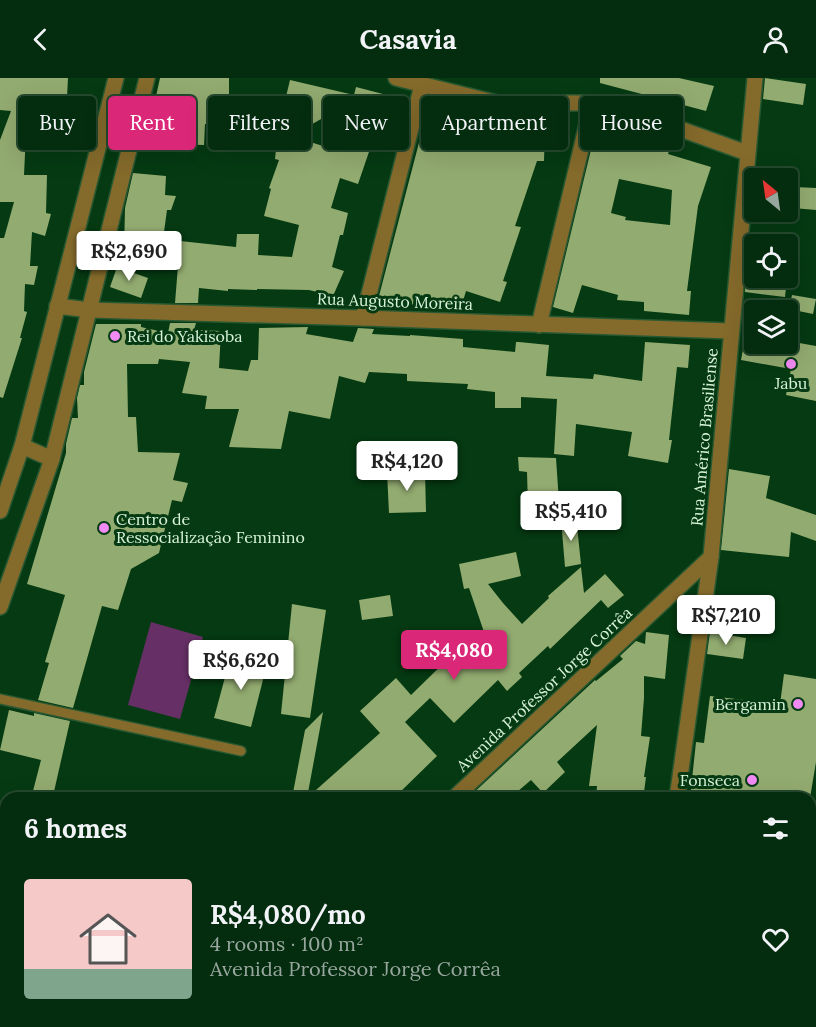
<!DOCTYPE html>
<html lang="en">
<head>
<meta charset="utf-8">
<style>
  :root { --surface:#042c0e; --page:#0d3417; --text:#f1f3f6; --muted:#97a79e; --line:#25482e; --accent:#db2777 }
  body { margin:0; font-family:Lora,serif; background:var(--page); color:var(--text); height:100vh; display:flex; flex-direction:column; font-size:22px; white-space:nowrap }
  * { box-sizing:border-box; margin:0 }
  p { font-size:20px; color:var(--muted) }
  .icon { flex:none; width:33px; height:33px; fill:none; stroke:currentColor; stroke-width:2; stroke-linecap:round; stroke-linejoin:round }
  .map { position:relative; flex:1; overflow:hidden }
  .sheet { position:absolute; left:0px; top:714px; width:816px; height:236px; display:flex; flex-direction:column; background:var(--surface); border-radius:18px 18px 0 0; box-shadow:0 6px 24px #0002,0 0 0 2px var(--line) }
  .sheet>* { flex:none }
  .banner { position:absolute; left:18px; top:18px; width:780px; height:54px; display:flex; gap:12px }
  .needle { width:39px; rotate:331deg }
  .buttons { position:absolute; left:744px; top:90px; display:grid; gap:12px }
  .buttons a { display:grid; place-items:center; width:54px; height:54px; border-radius:6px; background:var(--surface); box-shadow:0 6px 24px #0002,0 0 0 2px var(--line); font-size:30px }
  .price { position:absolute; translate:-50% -51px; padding:0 14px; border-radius:6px; background:#fff; color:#222; font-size:20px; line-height:39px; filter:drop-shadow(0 2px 3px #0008) }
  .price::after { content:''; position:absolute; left:50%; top:36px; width:18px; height:14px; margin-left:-9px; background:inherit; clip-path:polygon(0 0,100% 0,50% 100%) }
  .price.current { background:var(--accent); color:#fff }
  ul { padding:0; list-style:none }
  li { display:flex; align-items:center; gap:18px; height:150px; padding:0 24px }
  li span { display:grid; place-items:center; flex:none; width:168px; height:120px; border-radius:6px; color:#555 }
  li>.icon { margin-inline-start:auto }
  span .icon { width:72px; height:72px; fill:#fffc; stroke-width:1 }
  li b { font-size:26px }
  h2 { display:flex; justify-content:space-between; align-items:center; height:72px; padding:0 24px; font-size:26px }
  .pill { padding:0 21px; border-radius:6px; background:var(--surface); box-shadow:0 6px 24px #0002,0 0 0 2px var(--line); font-size:21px; line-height:54px }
  .pill.current { background:var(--accent); color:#fff }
  header { display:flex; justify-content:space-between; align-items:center; height:78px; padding:0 24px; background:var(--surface); font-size:27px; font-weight:800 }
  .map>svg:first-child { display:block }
</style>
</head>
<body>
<header><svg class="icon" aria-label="back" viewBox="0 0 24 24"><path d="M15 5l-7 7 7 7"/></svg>Casavia<svg class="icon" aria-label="person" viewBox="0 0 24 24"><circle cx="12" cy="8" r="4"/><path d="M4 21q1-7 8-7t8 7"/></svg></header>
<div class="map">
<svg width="816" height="949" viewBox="0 0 816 949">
  <rect width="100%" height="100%" fill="#053a12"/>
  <polygon fill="#663066" points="151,544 203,559 180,641 128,627"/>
  <g fill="#92ab70" fill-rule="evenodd">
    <polygon points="0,0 68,0 66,40 80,43 70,67 26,54 24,97 47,97 46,135 51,136 45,158 32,154 30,188 38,188 34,207 25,206 24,233 27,234 20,260 22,260 3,320 0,319 0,160 4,160 14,124 0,124 0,62 11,33 0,32"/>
    <polygon points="160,0 229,0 229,45 205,46 204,67 141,65 147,41 151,41"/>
    <polygon points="600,0 679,0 714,8 706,33 600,5"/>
    <polygon points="765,0 806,6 803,27 763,21"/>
    <path d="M290,2L354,17L356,9L383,16L369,68H371L358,106L340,100L331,130L348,135L343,157H340L332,189L344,193L333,218L309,212L257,211V212L228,211V213L199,210L198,225H175L180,163L236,169L237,156H259L258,177L292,179L299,147L264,138L271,111L269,110L279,82L275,81L278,52ZM353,23L339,73L291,58Z"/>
    <polygon points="425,35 457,42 455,50 503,52 503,48 545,49 544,83 537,83 515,148 521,149 503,203 507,204 500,224 466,213 461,230 421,217 419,228 379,218 421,57 419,57"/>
    <path d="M596,51L669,73L668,76L711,89L698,128L687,213H691L689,237L644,233V224L617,222L618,217L582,207L573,235L553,229ZM619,101L672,112L670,147L625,142L626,139L611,135Z"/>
    <polygon points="133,95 166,98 165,117 176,118 171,132 167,132 164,154 156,175 124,173 125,130"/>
    <polygon points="795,109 816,110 816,132 793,130"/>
    <polygon points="117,189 148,200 141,220 110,209"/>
    <polygon points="746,200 787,200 785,219 745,214"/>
    <polygon points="792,217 816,221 813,236 789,231"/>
    <polygon points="170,245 196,245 194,252 221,253 219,290 248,293 251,282 258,282 259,250 308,249 306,256 353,264 358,250 374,251 372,256 410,258 410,257 463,261 463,269 515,274 516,264 519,264 549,267 546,298 593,301 594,296 642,303 645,264 690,267 688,290 677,289 669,362 672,362 668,385 628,378 632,354 576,346 574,378 554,376 557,321 521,319 521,330 495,330 495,314 467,311 468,306 407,303 407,296 369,294 365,305 339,298 330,341 289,333 281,371 229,369 239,331 205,331 207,318 182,315 190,284 159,281 158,286 127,286 128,339 136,339 138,374 180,375 173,402 188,405 182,424 172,422 159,475 131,491 118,532 102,528 73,630 38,622 49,585 45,584 65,517 27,506 66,375 66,366 72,340 78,340 77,320 80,307 84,307 84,294 96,246 141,246 141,249 168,255"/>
    <polygon points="788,263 816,268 816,323 786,317 791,291 741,282 744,266 788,266"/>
    <polygon points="518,379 556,380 559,424 528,430 527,394 519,393"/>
    <polygon points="729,391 770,398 766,420 816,437 816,463 791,454 789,479 721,472"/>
    <polygon points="425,392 426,434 389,435 387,394"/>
    <polygon points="576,439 581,486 565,489 561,441"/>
    <polygon points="516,474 521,498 488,506 503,525 522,546 549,520 548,518 581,489 584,515 605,496 624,517 608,530 601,522 550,571 548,568 519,595 522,599 507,613 498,602 454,645 430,620 405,644 437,678 394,720 292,720 305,652 323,634 307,720 380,655 360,633 396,600 411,617 454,575 457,578 484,554 469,510 464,511 459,486"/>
    <polygon points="390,517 393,538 362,542 359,522"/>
    <polygon points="292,526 326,532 310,640 281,636"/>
    <polygon points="646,554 669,557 665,601 644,598 644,620 641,658 650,659 644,699 646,699 644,714 635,713 634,720 596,720 597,708 589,708 597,647 557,684 565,694 543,715 531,702 510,720 468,720 595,602 596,603 623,581 620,578 636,563 645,566"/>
    <polygon points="710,554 746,560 743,581 707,576"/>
    <polygon points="231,577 267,586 251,649 214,640"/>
    <polygon points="784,596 816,601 816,684 810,720 690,720 696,664 704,665 710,618 780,626"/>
    <polygon points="9,632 34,638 34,635 70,643 53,718 33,713 41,682 0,672"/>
  </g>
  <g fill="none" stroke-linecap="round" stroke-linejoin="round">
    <g stroke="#275832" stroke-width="12">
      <polyline id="service" points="0,621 241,673"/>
    </g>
    <g stroke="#275832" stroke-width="18">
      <g id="minor">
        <polyline points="396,0 497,25 592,25 636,35 747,75"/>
        <polyline points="57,228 89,232 363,240 731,253"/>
        <polyline points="363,240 422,7"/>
        <polyline points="539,247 592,25"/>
        <polyline points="454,720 711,479"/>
        <polyline points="677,720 711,479 755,0"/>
        <polyline points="0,749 6,750"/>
        <polyline points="810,918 812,904"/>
        <polyline points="810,932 816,933"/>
        <polyline points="205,949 211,944"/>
        <polyline points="645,949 646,944"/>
      </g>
    </g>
    <g stroke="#275832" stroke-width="18">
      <g id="tertiary">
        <polyline points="22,368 52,381"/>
        <polyline points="0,433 22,368 116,0"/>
        <polyline points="0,529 52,381 147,0"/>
      </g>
    </g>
    <use href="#service" stroke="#846a2b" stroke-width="9"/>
    <use href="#minor" stroke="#846a2b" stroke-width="15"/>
    <use href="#tertiary" stroke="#846a2b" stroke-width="15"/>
  </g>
  <g fill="#f28af3" stroke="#053a12" stroke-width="2">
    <circle cx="115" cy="258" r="6"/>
    <circle cx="791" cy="286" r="6"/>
    <circle cx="104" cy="450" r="6"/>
    <circle cx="798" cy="626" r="6"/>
    <circle cx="752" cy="702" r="6"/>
  </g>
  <g text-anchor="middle" stroke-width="6" stroke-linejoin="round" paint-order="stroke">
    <g font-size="16" fill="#d8f3da" stroke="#053a12">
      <text transform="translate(395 223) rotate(2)" y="6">Rua Augusto Moreira</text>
      <text transform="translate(704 359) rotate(-85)" y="6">Rua Américo Brasiliense</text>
      <text transform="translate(544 611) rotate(-43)" y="6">Avenida Professor Jorge Corrêa</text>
    </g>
    <g font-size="16" fill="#d8f3da" stroke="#053a12" text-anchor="start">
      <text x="127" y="264">Rei do Yakisoba</text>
      <text x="791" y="311" text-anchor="middle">Jabu</text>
      <text x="116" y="447">Centro de<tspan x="116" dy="18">Ressocialização Feminino</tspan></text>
      <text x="786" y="632" text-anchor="end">Bergamin</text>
      <text x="740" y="708" text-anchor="end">Fonseca</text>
    </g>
  </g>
</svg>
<div class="buttons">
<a><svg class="needle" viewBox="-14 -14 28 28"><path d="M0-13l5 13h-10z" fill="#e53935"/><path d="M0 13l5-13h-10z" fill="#97a79e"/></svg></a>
<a><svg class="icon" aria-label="locate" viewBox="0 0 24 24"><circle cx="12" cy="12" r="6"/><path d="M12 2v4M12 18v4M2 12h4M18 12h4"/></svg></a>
<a><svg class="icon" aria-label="layers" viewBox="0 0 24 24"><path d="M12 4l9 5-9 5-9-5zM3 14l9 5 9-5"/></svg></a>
</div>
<b class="price" style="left:129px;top:204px">R$2,690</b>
<b class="price" style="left:407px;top:414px">R$4,120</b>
<b class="price" style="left:571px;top:464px">R$5,410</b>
<b class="price" style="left:726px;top:568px">R$7,210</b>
<b class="price current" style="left:454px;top:603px">R$4,080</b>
<b class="price" style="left:241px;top:613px">R$6,620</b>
<div class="banner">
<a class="pill">Buy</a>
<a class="pill current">Rent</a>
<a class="pill">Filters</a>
<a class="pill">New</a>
<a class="pill">Apartment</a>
<a class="pill">House</a>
</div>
<section class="sheet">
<h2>6 homes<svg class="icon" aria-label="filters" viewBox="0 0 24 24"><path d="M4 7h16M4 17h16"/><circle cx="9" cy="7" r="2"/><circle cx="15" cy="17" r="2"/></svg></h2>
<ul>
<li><span style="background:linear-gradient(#f6c9c9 75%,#7fa58c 0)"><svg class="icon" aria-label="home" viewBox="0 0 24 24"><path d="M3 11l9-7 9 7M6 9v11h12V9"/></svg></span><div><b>R$4,080/mo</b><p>4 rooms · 100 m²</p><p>Avenida Professor Jorge Corrêa</p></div><svg class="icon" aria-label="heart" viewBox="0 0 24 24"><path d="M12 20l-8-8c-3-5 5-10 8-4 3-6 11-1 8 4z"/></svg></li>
</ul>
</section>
</div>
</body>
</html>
